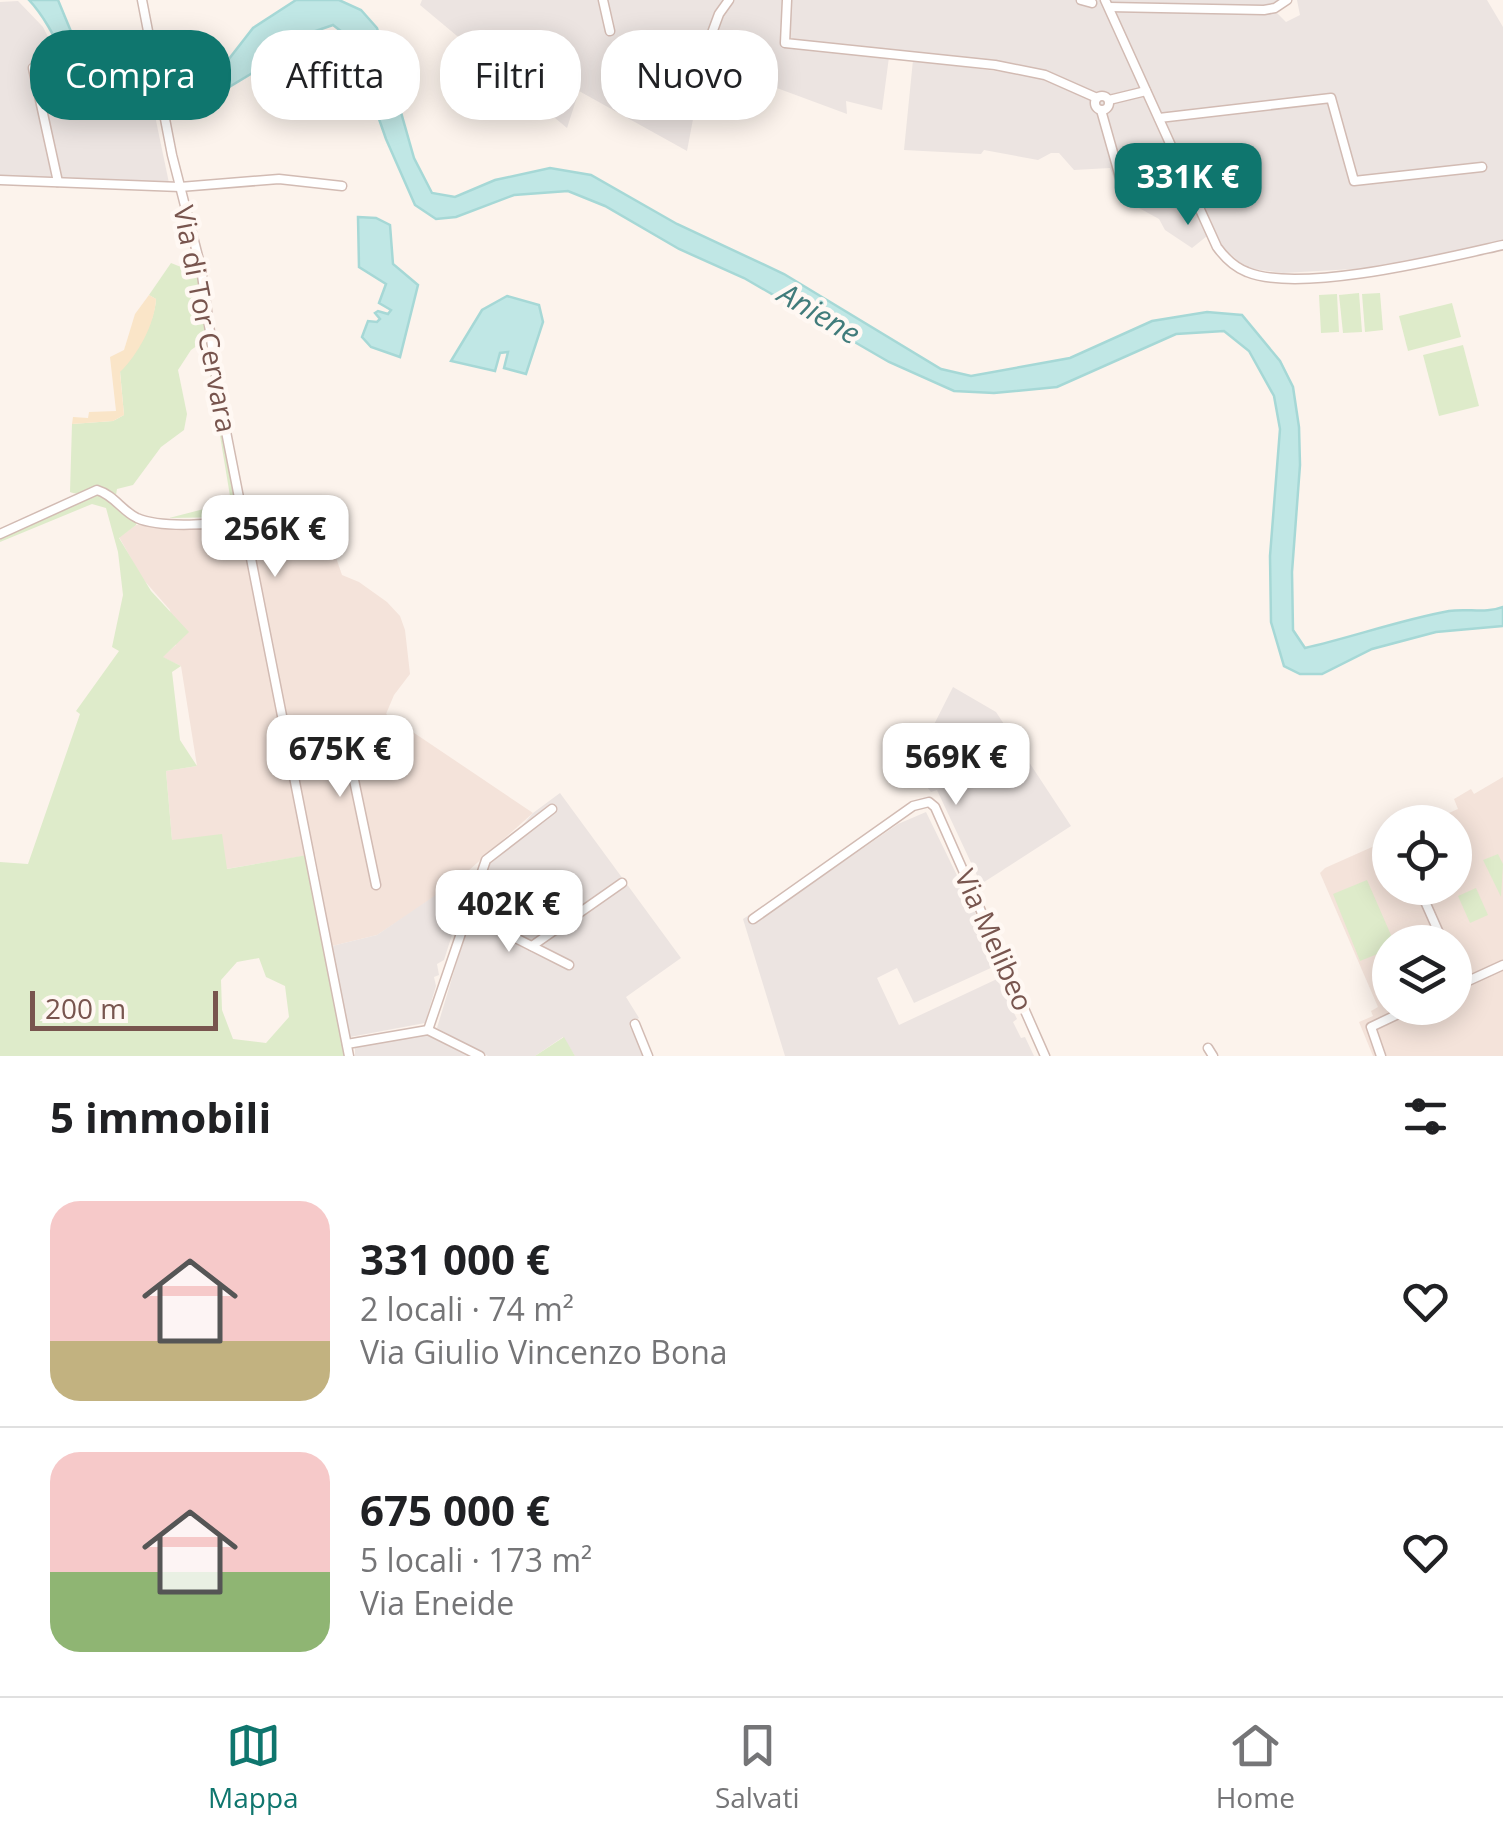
<!DOCTYPE html>
<html lang="it">
<head>
<meta charset="utf-8">
<style>
  :root { --surface:#fff; --page:#f2f2f2; --text:#202124; --muted:#757577; --line:#e0e0e0; --accent:#0f766e }
  body { margin:0; font-family:"Open Sans",sans-serif; background:var(--page); color:var(--text); height:100vh; display:flex; flex-direction:column; font-size:38px; white-space:nowrap }
  * { box-sizing:border-box; margin:0 }
  p { font-size:32px; color:var(--muted) }
  .icon { flex:none; width:55px; height:55px; fill:none; stroke:currentColor; stroke-width:2; stroke-linecap:round; stroke-linejoin:round }
  .map { position:relative; height:1056px; overflow:hidden }
  .details { display:flex; flex-direction:column; background:var(--surface); flex:1 }
  .details>* { flex:none }
  .top-card { position:absolute; left:30px; top:30px; width:1000px; height:90px; display:flex; gap:20px }
  .fabs { position:absolute; left:1372px; top:805px; display:grid; gap:20px }
  .fabs a { display:grid; place-items:center; width:100px; height:100px; border-radius:50%; background:var(--surface); box-shadow:0 5px 25px #0003; font-size:50px }
  .scale { position:absolute; left:30px; bottom:25px; width:188px; box-sizing:border-box; padding-left:10px; border:5px solid #78554e; border-top:0; font-size:28px; line-height:35px; white-space:nowrap; color:#78554e; -webkit-text-stroke:8px #fff8f3; paint-order:stroke }
  .price { position:absolute; translate:-50% -85px; padding:0 22px; border-radius:20px; background:#fff; color:#222; font-size:32px; line-height:65px; filter:drop-shadow(0 2px 5px #0008) }
  .price::after { content:''; position:absolute; left:50%; top:60px; width:30px; height:22px; margin-left:-15px; background:inherit; clip-path:polygon(0 0,100% 0,50% 100%) }
  .price.active { background:var(--accent); color:#fff }
  ul { padding:0; list-style:none }
  li { display:flex; align-items:center; gap:30px; height:250px; padding:0 50px }
  li+li { border-top:2px solid var(--line) }
  li span { display:grid; place-items:center; flex:none; width:280px; height:200px; border-radius:30px; color:#555 }
  li>.icon { margin-inline-start:auto }
  span .icon { width:120px; height:120px; fill:#fffc; stroke-width:1 }
  li b { font-size:42px }
  h2 { display:flex; justify-content:space-between; align-items:center; height:120px; padding:0 50px; font-size:42px }
  .chip { padding:0 35px; border-radius:40px; background:var(--surface); box-shadow:0 5px 25px #0003; font-size:35px; line-height:90px }
  .chip.active { background:var(--accent); color:#fff }
  .menu { display:flex; justify-content:space-around; align-items:center; height:140px; border-top:2px solid var(--line); background:var(--surface); font-size:28px; color:var(--muted) }
  .menu a { display:grid; justify-items:center; gap:5px }
  .menu .active { color:var(--accent) }
  .map>svg:first-child { display:block }
</style>
</head>
<body>
<div class="map">
<svg width="1503" height="1056" viewBox="0 0 1503 1056">
  <rect width="100%" height="100%" fill="#fcf3ec"/>
  <g fill="#f4e3da" fill-rule="evenodd">
    <polygon points="321,514 342,575 359,582 387,602 400,616 405,630 410,674 394,695 386,714 533,813 458,880 409,914 377,935 332,946 315,854 226,869 172,840 166,771 197,766 181,666 162,657 176,645 170,610 142,578 119,537 136,525 238,527 250,522"/>
    <path d="M1503,777V1056H1373L1359,1022L1373,1016L1371,1011L1378,1007L1320,873L1325,868L1390,839V888H1455V822H1428L1458,809L1454,799L1471,789L1474,794ZM1390,942H1455V1008H1390Z"/>
  </g>
  <g fill="#ece4e1">
    <polygon points="422,0 784,0 782,47 889,57 882,110 846,101 847,114 704,61 687,151 579,91 567,128 420,5"/>
    <polygon points="790,0 1102,0 1207,236 1192,248 1165,230 1159,219 1121,198 1110,168 1074,170 1059,153 1051,153 1038,160 984,150 981,154 904,150 913,60 1034,76 1092,99 1098,93 1089,92 1041,71 788,40"/>
    <polygon points="1110,0 1280,0 1266,6 1111,3"/>
    <polygon points="1297,0 1487,0 1503,27 1503,242 1371,268 1283,273 1246,268 1219,244 1113,11 1276,12 1286,22 1300,15"/>
    <polygon points="18,1 43,27 76,93 90,111 130,115 154,111 169,183 59,177 0,180 0,2"/>
    <polygon points="953,687 996,712 1071,826 981,884 937,790 931,792 912,768"/>
    <polygon points="560,793 681,958 626,997 639,1018 629,1025 645,1056 575,1056 563,1037 535,1056 488,1056 437,1028 467,928 474,922 507,940 481,914 475,902 484,870 533,813"/>
    <polygon points="926,812 993,949 987,953 993,967 914,1003 897,968 877,978 899,1025 997,979 1017,1019 1013,1022 1021,1038 1025,1037 1034,1056 785,1056 743,919 783,893 789,899 898,824"/>
    <polygon points="458,880 466,891 444,960 437,964 439,975 434,977 436,986 425,1023 350,1037 332,946 377,935"/>
    <polygon points="428,1035 470,1056 355,1056 355,1046"/>
  </g>
  <g fill="#deebca" fill-rule="evenodd">
    <path d="M171,263L191,271L200,270L239,513L229,517L169,518L231,502L205,345L201,343L191,350L178,370L187,414L184,430L161,447L133,485L117,489L116,495C99,483 86,498 70,492L72,424L113,421L124,415L120,371C136,357 155,321 156,299L149,295Z"/>
    <polygon points="1359,293 1362,332 1343,333 1339,295"/>
    <polygon points="1380,293 1383,330 1365,332 1362,294"/>
    <polygon points="1337,294 1339,332 1321,333 1319,295"/>
    <polygon points="1452,303 1461,337 1408,351 1399,316"/>
    <polygon points="1463,345 1479,406 1439,416 1423,355"/>
    <path d="M96,495L105,497L137,521L136,525L119,538L151,591L189,632L163,657L181,666L172,672L180,740L197,766L166,771L172,840L222,834L227,869L307,855L346,1056H0V862L28,864L80,714L76,711L119,651L112,647L123,595L118,552L106,508L92,504L0,542V537ZM259,958L266,977L285,986L289,1017L266,1043L233,1039L222,1010L221,980L237,962Z"/>
    <polygon points="1498,854 1503,864 1501,897 1483,860"/>
    <polygon points="1367,880 1394,942 1390,942 1390,949 1360,961 1333,894"/>
    <polygon points="1476,888 1488,915 1470,923 1458,896"/>
    <polygon points="564,1037 575,1056 535,1056"/>
  </g>
  <path fill="#fae5c8" d="M149,295L156,299C155,323 138,355 120,372L124,415L113,421L72,424L73,417L88,418L89,412L116,411L110,357L124,350L135,314Z"/>
  <g fill="#c0e7e5" stroke="#a6d8d6" stroke-width="2.5">
    <path d="M29,0H58L91,80L104,91L166,81L179,89L225,64L253,28L296,0H339L361,10L377,28L414,158L432,193L455,197L495,180L550,168L591,175L677,224L784,274L941,369L971,376L1070,358L1152,321L1207,312L1242,315L1280,361L1293,387L1299,427L1300,465L1292,572L1293,630L1305,648C1353,637 1400,620 1449,611C1467,608 1486,614 1503,607V626L1436,632L1372,649L1322,674H1300L1284,666L1271,622L1270,556L1280,429L1274,396L1249,351L1224,331L1176,334L1057,387L994,393L954,391L889,362L744,278L679,249L605,206L568,191L514,195L456,217L436,219L415,205L386,139L351,39L333,25L295,38L254,72L224,90L169,109L158,99L92,103C67,71 56,29 29,0Z"/>
    <polygon points="358,217 376,218 390,225 393,264 418,285 400,357 371,347 362,337 368,321 377,322 380,319 375,313 378,311 388,314 391,310 379,303 386,284 359,267"/>
    <polygon points="507,296 539,305 543,322 526,374 504,368 508,352 500,353 495,371 451,361 482,310"/>
  </g>
  <g fill="none" stroke-linecap="round" stroke-linejoin="round">
    <g stroke="#d2bbb3" stroke-width="11">
      <g id="minor">
        <polyline points="142,0 172,155 201,268 219,396 349,1056"/>
        <polyline points="603,0 610,31"/>
        <polyline points="787,0 785,43 995,65 1045,75 1097,98"/>
        <polyline points="1081,0 1092,3"/>
        <path d="M1105,0L1217,247C1225,258 1234,267 1247,272C1300,294 1445,258 1503,245"/>
        <polyline points="1109,7 1264,10 1275,8 1287,0"/>
        <polyline points="705,52 719,14 729,0"/>
        <polyline points="33,68 58,182"/>
        <circle cx="1102" cy="103" r="7"/>
        <polyline points="1109,100 1146,91"/>
        <polyline points="1101,110 1125,195"/>
        <polyline points="1159,118 1331,98 1354,181 1482,167"/>
        <polyline points="0,180 180,187 279,179 342,186"/>
        <path d="M0,534L97,490C114,495 122,511 137,518C162,529 217,524 244,520"/>
        <polyline points="287,732 332,729 345,737 376,885"/>
        <polyline points="1419,888 1443,942"/>
        <polyline points="466,913 569,965"/>
        <polyline points="753,919 913,806 929,802 935,807 1045,1056"/>
        <polyline points="532,946 622,883"/>
        <polyline points="1455,968 1462,983"/>
        <polyline points="1455,987 1503,965"/>
        <polyline points="635,1024 648,1056"/>
        <polyline points="428,1030 486,860 552,809"/>
        <polyline points="347,1044 428,1030 480,1056"/>
        <polyline points="1208,1048 1213,1056"/>
        <polyline points="1381,1056 1371,1027 1411,1008"/>
      </g>
    </g>
    <use href="#minor" stroke="#fff" stroke-width="8"/>
  </g>
  <g text-anchor="middle" stroke-width="9" stroke-linejoin="round" paint-order="stroke">
    <g font-size="28" fill="#78554e" stroke="#fff8f3">
      <text transform="translate(205 319) rotate(79)" y="10">Via di Tor Cervara</text>
      <text transform="translate(994 940) rotate(66)" y="10">Via Melibeo</text>
    </g>
    <g font-size="30" font-style="italic" fill="#417c7b" stroke="#fff8f3">
      <text transform="translate(819 314) rotate(31)" y="10">Aniene</text>
    </g>
  </g>
</svg>
<div class="fabs">
<a><svg class="icon" aria-label="locate" viewBox="0 0 24 24"><circle cx="12" cy="12" r="6"/><path d="M12 2v4M12 18v4M2 12h4M18 12h4"/></svg></a>
<a><svg class="icon" aria-label="layers" viewBox="0 0 24 24"><path d="M12 4l9 5-9 5-9-5zM3 14l9 5 9-5"/></svg></a>
</div>
<div class="scale">200 m</div>
<b class="price active" style="left:1188px;top:228px">331K €</b>
<b class="price" style="left:275px;top:580px">256K €</b>
<b class="price" style="left:340px;top:800px">675K €</b>
<b class="price" style="left:956px;top:808px">569K €</b>
<b class="price" style="left:509px;top:955px">402K €</b>
<div class="top-card">
<a class="chip active">Compra</a>
<a class="chip">Affitta</a>
<a class="chip">Filtri</a>
<a class="chip">Nuovo</a>
</div>
</div>
<section class="details">
<h2>5 immobili<svg class="icon" aria-label="filters" viewBox="0 0 24 24"><path d="M4 7h16M4 17h16"/><circle cx="9" cy="7" r="2"/><circle cx="15" cy="17" r="2"/></svg></h2>
<ul>
<li><span style="background:linear-gradient(#f6c9c9 70%,#c2b280 0)"><svg class="icon" aria-label="home" viewBox="0 0 24 24"><path d="M3 11l9-7 9 7M6 9v11h12V9"/></svg></span><div><b>331 000 €</b><p>2 locali · 74 m²</p><p>Via Giulio Vincenzo Bona</p></div><svg class="icon" aria-label="heart" viewBox="0 0 24 24"><path d="M12 20l-8-8c-3-5 5-10 8-4 3-6 11-1 8 4z"/></svg></li>
<li><span style="background:linear-gradient(#f6c9c9 60%,#8fb573 0)"><svg class="icon" aria-label="home" viewBox="0 0 24 24"><path d="M3 11l9-7 9 7M6 9v11h12V9"/></svg></span><div><b>675 000 €</b><p>5 locali · 173 m²</p><p>Via Eneide</p></div><svg class="icon" aria-label="heart" viewBox="0 0 24 24"><path d="M12 20l-8-8c-3-5 5-10 8-4 3-6 11-1 8 4z"/></svg></li>
</ul>
</section>
<nav class="menu">
<a class="active"><svg class="icon" aria-label="map" viewBox="0 0 24 24"><path d="M3 6l6-2 6 2 6-2v14l-6 2-6-2-6 2zM9 4v14M15 6v14"/></svg>Mappa</a>
<a><svg class="icon" aria-label="saved" viewBox="0 0 24 24"><path d="M7 4h10v16l-5-4-5 4z"/></svg>Salvati</a>
<a><svg class="icon" aria-label="home" viewBox="0 0 24 24"><path d="M3 11l9-7 9 7M6 9v11h12V9"/></svg>Home</a>
</nav>
</body>
</html>
